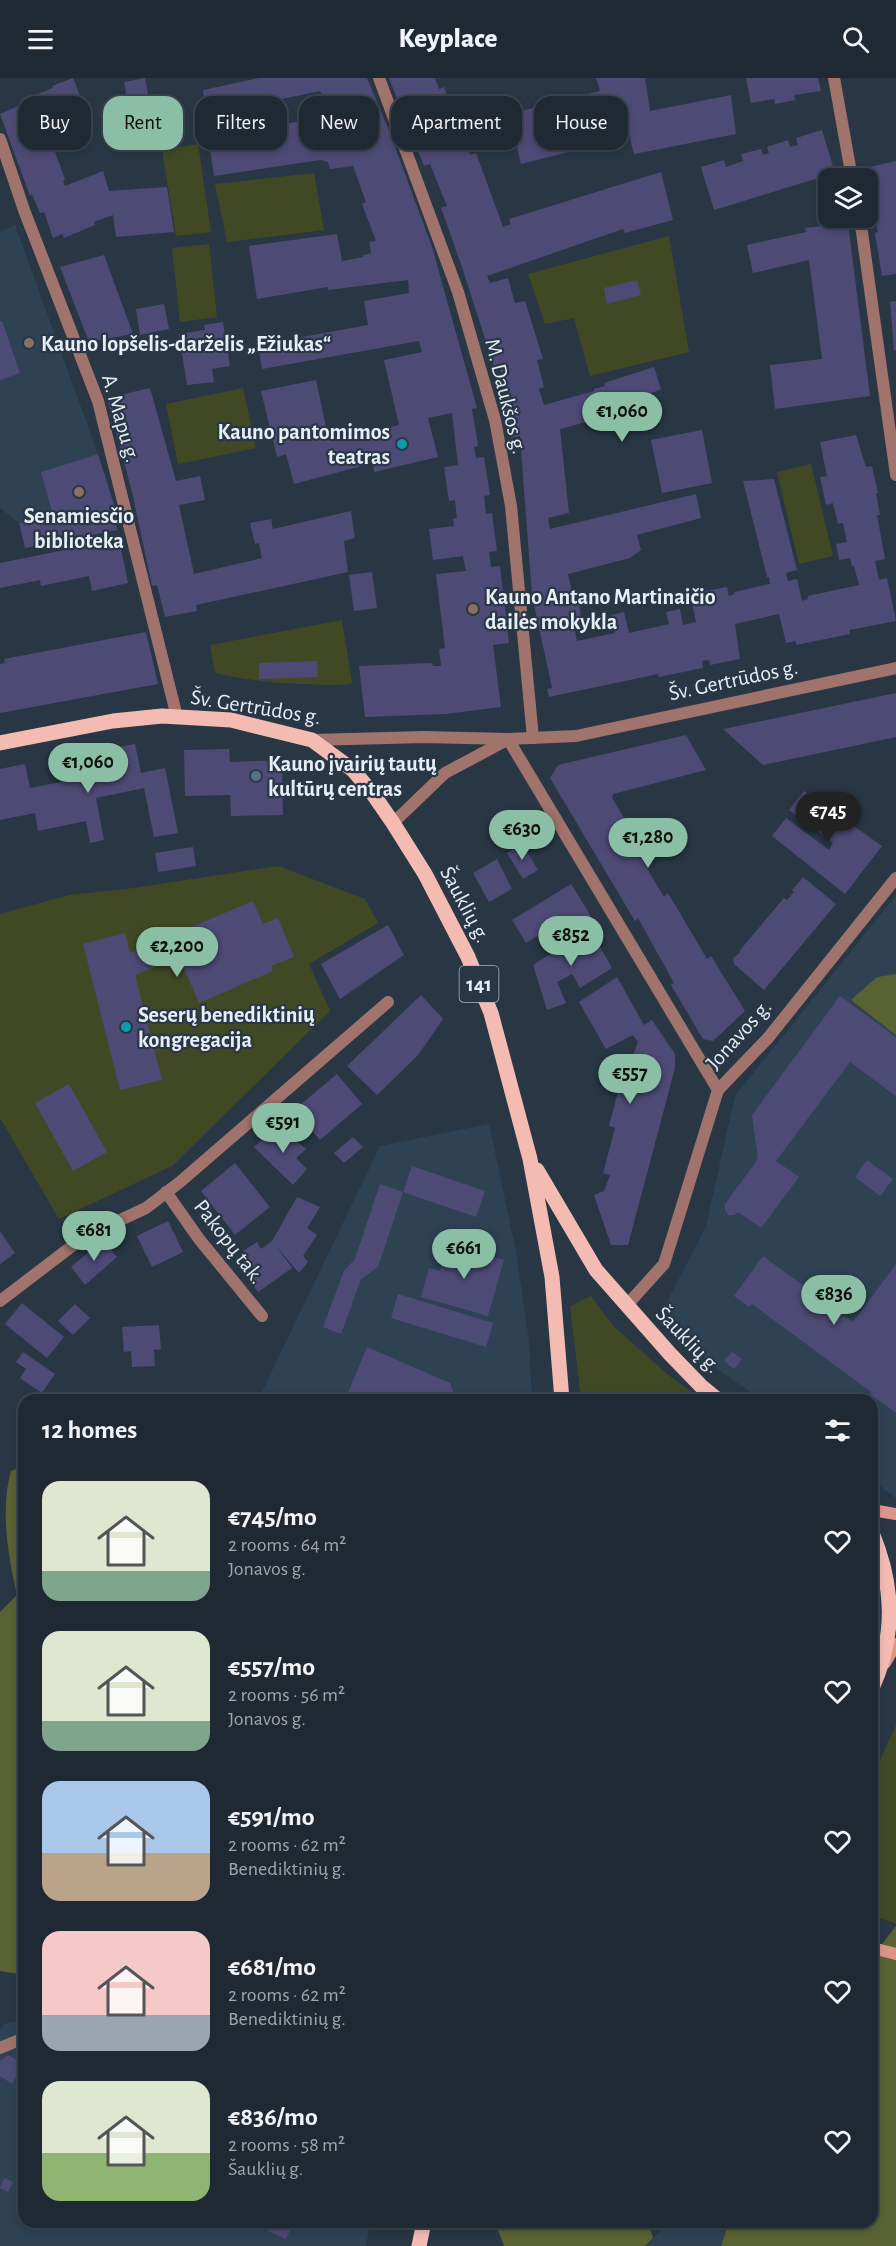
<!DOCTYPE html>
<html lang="en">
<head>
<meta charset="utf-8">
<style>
  :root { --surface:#1f2934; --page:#2c3540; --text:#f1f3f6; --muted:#a1a6ac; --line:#3c454f; --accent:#8abfa5 }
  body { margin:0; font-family:"Alegreya Sans",sans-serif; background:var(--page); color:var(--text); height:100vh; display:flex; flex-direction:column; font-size:22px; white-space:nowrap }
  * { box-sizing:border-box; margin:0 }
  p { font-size:20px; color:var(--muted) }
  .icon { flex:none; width:33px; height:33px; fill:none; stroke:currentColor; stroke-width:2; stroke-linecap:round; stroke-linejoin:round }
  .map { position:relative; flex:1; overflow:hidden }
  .side { position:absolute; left:18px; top:1316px; width:860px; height:834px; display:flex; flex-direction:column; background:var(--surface); border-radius:18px; box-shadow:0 3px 9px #0003,0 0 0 2px var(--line) }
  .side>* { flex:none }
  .top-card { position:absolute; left:18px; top:18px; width:861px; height:54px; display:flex; gap:12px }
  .tools { position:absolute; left:818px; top:90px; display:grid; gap:12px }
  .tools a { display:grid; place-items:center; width:60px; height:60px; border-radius:12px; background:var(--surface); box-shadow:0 3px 9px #0003,0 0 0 2px var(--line); font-size:30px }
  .price { position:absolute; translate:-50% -51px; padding:0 14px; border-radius:21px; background:var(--accent); color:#111; font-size:20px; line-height:39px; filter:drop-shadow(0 2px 3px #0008) }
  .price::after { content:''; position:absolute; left:50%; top:36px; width:18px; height:14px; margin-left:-9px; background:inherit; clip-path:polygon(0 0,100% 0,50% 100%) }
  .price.on { background:#222; color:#fff }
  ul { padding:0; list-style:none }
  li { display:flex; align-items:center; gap:18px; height:150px; padding:0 24px }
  li span { display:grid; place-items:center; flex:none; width:168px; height:120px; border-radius:18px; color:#555 }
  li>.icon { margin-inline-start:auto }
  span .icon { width:72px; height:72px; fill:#fffc; stroke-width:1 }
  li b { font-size:26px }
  h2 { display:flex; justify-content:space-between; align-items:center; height:72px; padding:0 24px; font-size:26px }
  .chip { padding:0 21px; border-radius:18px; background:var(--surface); box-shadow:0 3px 9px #0003,0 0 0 2px var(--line); font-size:21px; line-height:54px }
  .chip.on { background:var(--accent); color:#111 }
  header { display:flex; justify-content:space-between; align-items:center; height:78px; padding:0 24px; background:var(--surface); font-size:27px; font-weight:800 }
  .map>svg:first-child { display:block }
</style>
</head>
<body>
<header><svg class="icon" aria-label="menu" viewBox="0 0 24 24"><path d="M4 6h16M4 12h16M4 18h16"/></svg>Keyplace<svg class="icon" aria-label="search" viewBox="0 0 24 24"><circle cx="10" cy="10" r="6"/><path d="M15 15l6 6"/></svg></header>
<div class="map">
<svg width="896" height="2168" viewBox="0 0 896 2168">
  <rect width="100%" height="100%" fill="#293745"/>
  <g fill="#2e4254">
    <polygon points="15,147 98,376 41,394 53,438 19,445 0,430 0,154"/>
    <polygon points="896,817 896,1420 872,1402 872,1322 760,1321 709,1285 665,1228 706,1148 735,1018"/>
    <polygon points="489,1046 515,1168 529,1263 532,1321 258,1322 380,1068"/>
    <polygon points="24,1941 24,2144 370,2144 366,2168 0,2168 0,1951 4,1946"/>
    <polygon points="670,2144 729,2144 721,2168 645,2168"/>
  </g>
  <g fill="#414924">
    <polygon points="198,66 211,154 176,158 162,72"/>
    <polygon points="314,95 324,152 227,164 215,106"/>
    <polygon points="669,158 689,274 590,298 574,240 545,246 528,196"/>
    <polygon points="209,166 217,239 180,244 172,170"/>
    <polygon points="243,310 256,370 178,386 166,326"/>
    <polygon points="811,386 833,478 799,486 777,394"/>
    <path d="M342,542L352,605C338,608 324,607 310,606C277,606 247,602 215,595L210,567Z"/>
    <polygon points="278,788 365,821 378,845 309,886 330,933 172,1088 59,1141 0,1040 0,836 69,817 134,810"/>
    <polygon points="591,1218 613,1248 667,1296 701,1321 581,1321 570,1228"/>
    <polygon points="896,1647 896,1846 872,1837 872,1700"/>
  </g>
  <g fill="#586232">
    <polygon points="896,896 896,957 851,922 877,899"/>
    <path d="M24,1388V1897L0,1893V1534L17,1517C8,1477 0,1432 11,1393Z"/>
    <polygon points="896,1848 896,2168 721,2168 729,2144 872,2144 872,1879"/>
    <polygon points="495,2144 648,2144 653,2160 645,2168 504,2168"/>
  </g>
  <g fill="#4e4a76">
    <polygon points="73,0 81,20 78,20 89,49 67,58 64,50 46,57 50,67 52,66 65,101 63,103 65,108 103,93 109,113 167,109 174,154 116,159 113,137 94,144 95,147 64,160 62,156 53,160 44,134 40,135 32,116 30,118 0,36 36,20 35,17 53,10 52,8"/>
    <polygon points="145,0 152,35 130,39 124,4"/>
    <polygon points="259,0 367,0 388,50 432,169 477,330 472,331 478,368 474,369 476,380 484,379 490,417 484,418 486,436 492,435 497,473 489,474 491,489 500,488 509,565 493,567 501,629 446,636 365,639 359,588 432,585 433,588 441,588 439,571 445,570 436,496 466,493 463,478 433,482 429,451 454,448 453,441 457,440 455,422 449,423 444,389 458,387 452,335 428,340 438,379 374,394 373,385 294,406 286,376 277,379 261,313 316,302 329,363 399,347 384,282 422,274 419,263 262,291 258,267 368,247 364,223 409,215 408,202 328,212 328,209 257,221 249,168 337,156 342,183 363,179 363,177 371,175 369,164 376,163 362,126 366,124 353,88 330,91 328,84 320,82 214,98 207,51 254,44 255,50 323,40 326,58 341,56 320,13 207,37 203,12"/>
    <polygon points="389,0 435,0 439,11 444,9 455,40 459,38 470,69 467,70 470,77 476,75 503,149 511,146 509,141 661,94 673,142 625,155 623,151 487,198 490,205 508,200 515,225 525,223 543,281 537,282 544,309 539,311 544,327 594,313 594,311 605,308 604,305 654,289 661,311 617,330 620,339 603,345 601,340 560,351 569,435 548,440 550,451 696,416 701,440 637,457 641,472 630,480 568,496 574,523 578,522 583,547 574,548 577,563 615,555 611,537 624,534 629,555 669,546 666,534 680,531 683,547 696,544 690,516 727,509 729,518 734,516 734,514 770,506 769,499 767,499 743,403 774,401 797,492 786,495 788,503 797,501 802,523 808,521 808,518 859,507 854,488 852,488 850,480 839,482 836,466 847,464 843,445 838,446 833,425 826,427 820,399 827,398 820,364 856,357 866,389 872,388 878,415 876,415 880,437 877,437 885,481 875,483 879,502 887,500 896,543 850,552 850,556 796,567 796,563 786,565 779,536 735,546 740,581 710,587 709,582 702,583 703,590 659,599 658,596 549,619 547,611 552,610 532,517 520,358 511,360 502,319 509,318 500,291 495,292 463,192 441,130 447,128 430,86 424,88"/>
    <polygon points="596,0 645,0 650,33 731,17 736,56 634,76 623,32 579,45 585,70 521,86 509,36 600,13"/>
    <polygon points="746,0 818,0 821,13 794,17 795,22 775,26 774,21 751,25"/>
    <polygon points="822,52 835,95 714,132 701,89 724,82 726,89 743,83 741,76 761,71 763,77 769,75 767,69 788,62 790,69 798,67 796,60"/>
    <polygon points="896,83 896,196 882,198 875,155 878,154 865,90"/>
    <polygon points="848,145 870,318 775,331 770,287 822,281 809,182 753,195 747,167 806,154 805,150"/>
    <polygon points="104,177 133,256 89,264 60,189"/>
    <polygon points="637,202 641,217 607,226 604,210"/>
    <polygon points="896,223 896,272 894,273 890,224"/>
    <polygon points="164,226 169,251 140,257 136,231"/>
    <polygon points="0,243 2,243 20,295 0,302"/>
    <polygon points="223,244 230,288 212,291 214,304 187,307 179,256 205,252 204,247"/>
    <polygon points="150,310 176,403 200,398 205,422 179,427 194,496 262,480 259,465 255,466 250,445 271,441 273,451 351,433 355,460 344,463 348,494 196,527 197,533 165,539 157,507 152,508 132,414 107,320"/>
    <polygon points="702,352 712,405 662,415 651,362"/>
    <polygon points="98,376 115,430 112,431 117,452 25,470 19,445 53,438 41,394"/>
    <polygon points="119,461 128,505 92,513 89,498 41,508 40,502 0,510 0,485"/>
    <polygon points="372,494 377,530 354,533 349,497"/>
    <polygon points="146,554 158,606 0,635 0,586 5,585 4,581"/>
    <polygon points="317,583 318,599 259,601 259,585"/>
    <polygon points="896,615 896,659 763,687 723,651"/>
    <polygon points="686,657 706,692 613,716 612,720 640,767 635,770 664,819 668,815 707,881 711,878 745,933 713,963 703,961 671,907 674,905 638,840 635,843 550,700 558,687"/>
    <polygon points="135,666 141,695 165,690 178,755 154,759 144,710 96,720 104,762 90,765 86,743 38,753 35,735 0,742 0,691 25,686 30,710 77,701 75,687 100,682 98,673"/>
    <polygon points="229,671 230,684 282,682 283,737 231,738 230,717 185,718 184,672"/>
    <polygon points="804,713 882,768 845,816 772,758 786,740 829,772 833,765 789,732"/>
    <polygon points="522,765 538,792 523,801 507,775"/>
    <polygon points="193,769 196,788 158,794 155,775"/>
    <polygon points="497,781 512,811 489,824 473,795"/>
    <polygon points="803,799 836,826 764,912 734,886 733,880 740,875 740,872 784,820 787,822 794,814 792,812"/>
    <polygon points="571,806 592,840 567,855 563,848 554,854 551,850 526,865 512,842"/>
    <polygon points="253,823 263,846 278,840 294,879 271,888 273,893 199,925 179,879 135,897 162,1002 120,1012 83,866 125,855 130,875"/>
    <polygon points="388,847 404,877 340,921 321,886"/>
    <polygon points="590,851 612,890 580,910 572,896 557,904 566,925 547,932 533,887"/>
    <polygon points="617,899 644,947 652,942 675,976 675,990 628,1167 611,1167 594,1117 604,1113 610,1097 603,1095 615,1050 609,1048 622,999 625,1000 629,980 632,980 638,964 633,957 606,971 579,924"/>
    <polygon points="421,917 443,941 418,977 377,1017 347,988"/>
    <polygon points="840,918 896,959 896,1018 850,984 776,1083 799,1099 761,1150 738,1134 734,1137 728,1137 725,1132 725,1126 758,1081 752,1037"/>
    <polygon points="337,996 362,1026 320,1062 294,1032"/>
    <polygon points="69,1006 107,1074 73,1093 35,1025"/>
    <polygon points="278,1047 306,1071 296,1080 307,1091 293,1107 254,1069"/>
    <polygon points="353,1059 363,1069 344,1085 334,1075"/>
    <polygon points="867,1082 893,1101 880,1118 855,1099"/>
    <polygon points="235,1085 270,1129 235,1157 201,1113"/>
    <polygon points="412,1088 485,1113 476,1139 403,1114"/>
    <polygon points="380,1106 403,1114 378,1189 361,1201 341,1256 323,1249 344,1193 355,1181"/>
    <polygon points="297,1119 320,1129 307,1150 317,1157 303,1178 308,1184 299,1195 276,1168 292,1190 258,1214 240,1188 249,1182 243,1173 257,1164 261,1171 272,1163"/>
    <polygon points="168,1143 183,1174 152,1189 137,1158"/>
    <polygon points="0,1153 15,1175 0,1186"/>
    <polygon points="103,1162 117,1179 85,1207 71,1189"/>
    <polygon points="448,1166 504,1182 488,1238 421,1219 429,1190 440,1193"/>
    <polygon points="763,1178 853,1244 896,1186 896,1335 870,1316 871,1314 752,1226 749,1229 734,1218"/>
    <polygon points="398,1216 493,1245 486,1269 391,1240"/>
    <polygon points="22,1225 64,1259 47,1280 5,1246"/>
    <polygon points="75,1226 90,1240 73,1257 58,1243"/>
    <polygon points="159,1247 161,1271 154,1272 155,1288 132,1289 131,1273 124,1274 122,1249"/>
    <polygon points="367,1269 450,1305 456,1322 345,1322"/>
    <polygon points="23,1274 55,1296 42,1315 20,1300 26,1291 16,1284"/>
    <polygon points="732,1274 742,1281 734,1291 724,1283"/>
    <polygon points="8,1977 23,1986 12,2006 0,1998 0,1983"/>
    <polygon points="4,2100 13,2104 8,2114 0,2110"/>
    <polygon points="248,2144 294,2144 286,2161"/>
  </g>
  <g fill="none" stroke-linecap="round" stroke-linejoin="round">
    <g stroke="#a0736c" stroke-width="12">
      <polyline points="379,0 458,214 495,342 511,428 533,660"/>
      <polyline points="834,0 852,100"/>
      <polyline points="0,61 24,132 98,323 177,639"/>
      <polyline points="860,140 896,397"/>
      <polyline points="508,661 718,1012"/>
      <polyline points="312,662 424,659 508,661 576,658 896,590"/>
      <polyline points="393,745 445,695 507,662"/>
      <polyline points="166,1114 199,1161 262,1238"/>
      <polyline points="0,1223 84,1159 146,1130 180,1104 388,924"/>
      <polyline points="627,1227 664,1186 718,1012 768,960 896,800"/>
      <polyline points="0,1970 24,1960"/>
    </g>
    <g stroke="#dd958a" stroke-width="12">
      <polyline points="872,1432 896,1436"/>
      <polyline points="885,1585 896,1566"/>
      <polyline points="872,1870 896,1876"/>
    </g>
    <g stroke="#f3bbb2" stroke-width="15">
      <polyline points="0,665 113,643 162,638 231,642 312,662 353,692 373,716 393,745 425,796 468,879 491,935 530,1081 552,1199 562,1322"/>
      <polyline points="537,1092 596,1192 670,1276 701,1308 718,1322"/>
      <path d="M872,1455C894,1508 896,1558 872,1610"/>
      <polyline points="419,2168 424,2144"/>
    </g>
  </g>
  <g fill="#8d6e63" stroke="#293745" stroke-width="2">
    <circle cx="29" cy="265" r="6"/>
    <circle cx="79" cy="414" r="6"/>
    <circle cx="473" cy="531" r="6"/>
  </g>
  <g fill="#0f9aa8" stroke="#293745" stroke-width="2">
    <circle cx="402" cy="366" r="6"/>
    <circle cx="126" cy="949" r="6"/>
  </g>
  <circle fill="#5c6f8a" stroke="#293745" stroke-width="2" cx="256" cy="698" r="6"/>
  <g text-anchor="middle" stroke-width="4.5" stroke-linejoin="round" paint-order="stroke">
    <rect fill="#293745" stroke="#adb8c2" stroke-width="1.5" x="459.5" y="888" width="39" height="36" rx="4.5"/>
    <g font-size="21" font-weight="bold" fill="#e6eff8">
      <text x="479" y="913">141</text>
    </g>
    <g font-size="22" font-weight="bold" fill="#e6eff8" stroke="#293745" text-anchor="start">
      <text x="41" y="273">Kauno lopšelis-darželis „Ežiukas“</text>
      <text x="390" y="361" text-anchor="end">Kauno pantomimos<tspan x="390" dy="25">teatras</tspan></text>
      <text x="79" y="445" text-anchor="middle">Senamiesčio<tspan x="79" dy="25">biblioteka</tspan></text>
      <text x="485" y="526">Kauno Antano Martinaičio<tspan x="485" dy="25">dailės mokykla</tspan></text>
      <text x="268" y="693">Kauno įvairių tautų<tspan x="268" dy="25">kultūrų centras</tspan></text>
      <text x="138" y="944">Seserų benediktinių<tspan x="138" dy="25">kongregacija</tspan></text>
    </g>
    <g font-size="22" fill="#e6eff8" stroke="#293745">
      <text transform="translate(507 318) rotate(76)" y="8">M. Daukšos g.</text>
      <text transform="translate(122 340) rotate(74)" y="8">A. Mapu g.</text>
      <text transform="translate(733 601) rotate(-12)" y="8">Šv. Gertrūdos g.</text>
      <text transform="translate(256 628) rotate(9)" y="8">Šv. Gertrūdos g.</text>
      <text transform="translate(466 826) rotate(62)" y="8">Šauklių g.</text>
      <text transform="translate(738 956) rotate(-48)" y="8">Jonavos g.</text>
      <text transform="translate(230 1163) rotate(52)" y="8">Pakopų tak.</text>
      <text transform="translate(689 1261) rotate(46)" y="8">Šauklių g.</text>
    </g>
  </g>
</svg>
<div class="tools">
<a><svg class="icon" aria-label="layers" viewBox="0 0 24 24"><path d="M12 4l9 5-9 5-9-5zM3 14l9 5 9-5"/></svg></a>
</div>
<b class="price" style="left:622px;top:365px">€1,060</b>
<b class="price" style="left:88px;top:716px">€1,060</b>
<b class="price on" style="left:828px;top:765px">€745</b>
<b class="price" style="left:522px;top:783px">€630</b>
<b class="price" style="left:648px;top:791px">€1,280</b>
<b class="price" style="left:571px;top:889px">€852</b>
<b class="price" style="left:177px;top:900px">€2,200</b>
<b class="price" style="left:630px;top:1027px">€557</b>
<b class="price" style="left:283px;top:1076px">€591</b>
<b class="price" style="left:94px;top:1184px">€681</b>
<b class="price" style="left:464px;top:1202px">€661</b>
<b class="price" style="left:834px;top:1248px">€836</b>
<div class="top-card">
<a class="chip">Buy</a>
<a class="chip on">Rent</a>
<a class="chip">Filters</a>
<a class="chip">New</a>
<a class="chip">Apartment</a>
<a class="chip">House</a>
</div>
<section class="side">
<h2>12 homes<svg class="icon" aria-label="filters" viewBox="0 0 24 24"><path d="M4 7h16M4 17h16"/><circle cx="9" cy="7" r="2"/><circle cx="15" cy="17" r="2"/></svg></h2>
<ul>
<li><span style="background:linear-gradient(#dfe7d0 75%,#7fa58c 0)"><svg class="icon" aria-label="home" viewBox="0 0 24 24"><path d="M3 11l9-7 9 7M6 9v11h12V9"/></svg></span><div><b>€745/mo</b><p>2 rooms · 64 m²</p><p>Jonavos g.</p></div><svg class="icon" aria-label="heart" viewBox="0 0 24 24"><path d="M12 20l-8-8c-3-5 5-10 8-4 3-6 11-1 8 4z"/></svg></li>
<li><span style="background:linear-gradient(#dfe7d0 75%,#7fa58c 0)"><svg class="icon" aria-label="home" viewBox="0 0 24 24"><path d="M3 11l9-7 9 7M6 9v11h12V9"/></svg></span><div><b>€557/mo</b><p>2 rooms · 56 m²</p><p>Jonavos g.</p></div><svg class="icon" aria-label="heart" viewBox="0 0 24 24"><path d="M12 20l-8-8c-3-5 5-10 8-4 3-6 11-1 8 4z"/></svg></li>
<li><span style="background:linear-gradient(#a9c7e8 60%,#b9a48a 0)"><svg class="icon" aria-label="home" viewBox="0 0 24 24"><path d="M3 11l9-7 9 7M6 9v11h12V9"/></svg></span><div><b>€591/mo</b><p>2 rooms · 62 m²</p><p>Benediktinių g.</p></div><svg class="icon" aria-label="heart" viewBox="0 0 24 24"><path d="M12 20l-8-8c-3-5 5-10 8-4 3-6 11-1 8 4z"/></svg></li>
<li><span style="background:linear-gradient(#f6c9c9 70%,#9aa5b1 0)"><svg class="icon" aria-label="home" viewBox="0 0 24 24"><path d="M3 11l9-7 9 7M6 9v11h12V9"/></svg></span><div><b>€681/mo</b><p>2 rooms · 62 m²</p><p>Benediktinių g.</p></div><svg class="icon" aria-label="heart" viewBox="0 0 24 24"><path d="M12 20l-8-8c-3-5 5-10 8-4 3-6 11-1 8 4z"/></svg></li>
<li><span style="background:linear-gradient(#dfe7d0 60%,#8fb573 0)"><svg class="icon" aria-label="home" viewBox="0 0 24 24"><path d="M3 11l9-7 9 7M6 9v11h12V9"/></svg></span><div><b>€836/mo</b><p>2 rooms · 58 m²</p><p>Šauklių g.</p></div><svg class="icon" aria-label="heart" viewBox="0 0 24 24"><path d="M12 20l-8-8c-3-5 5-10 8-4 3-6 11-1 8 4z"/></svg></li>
</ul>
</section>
</div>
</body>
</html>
